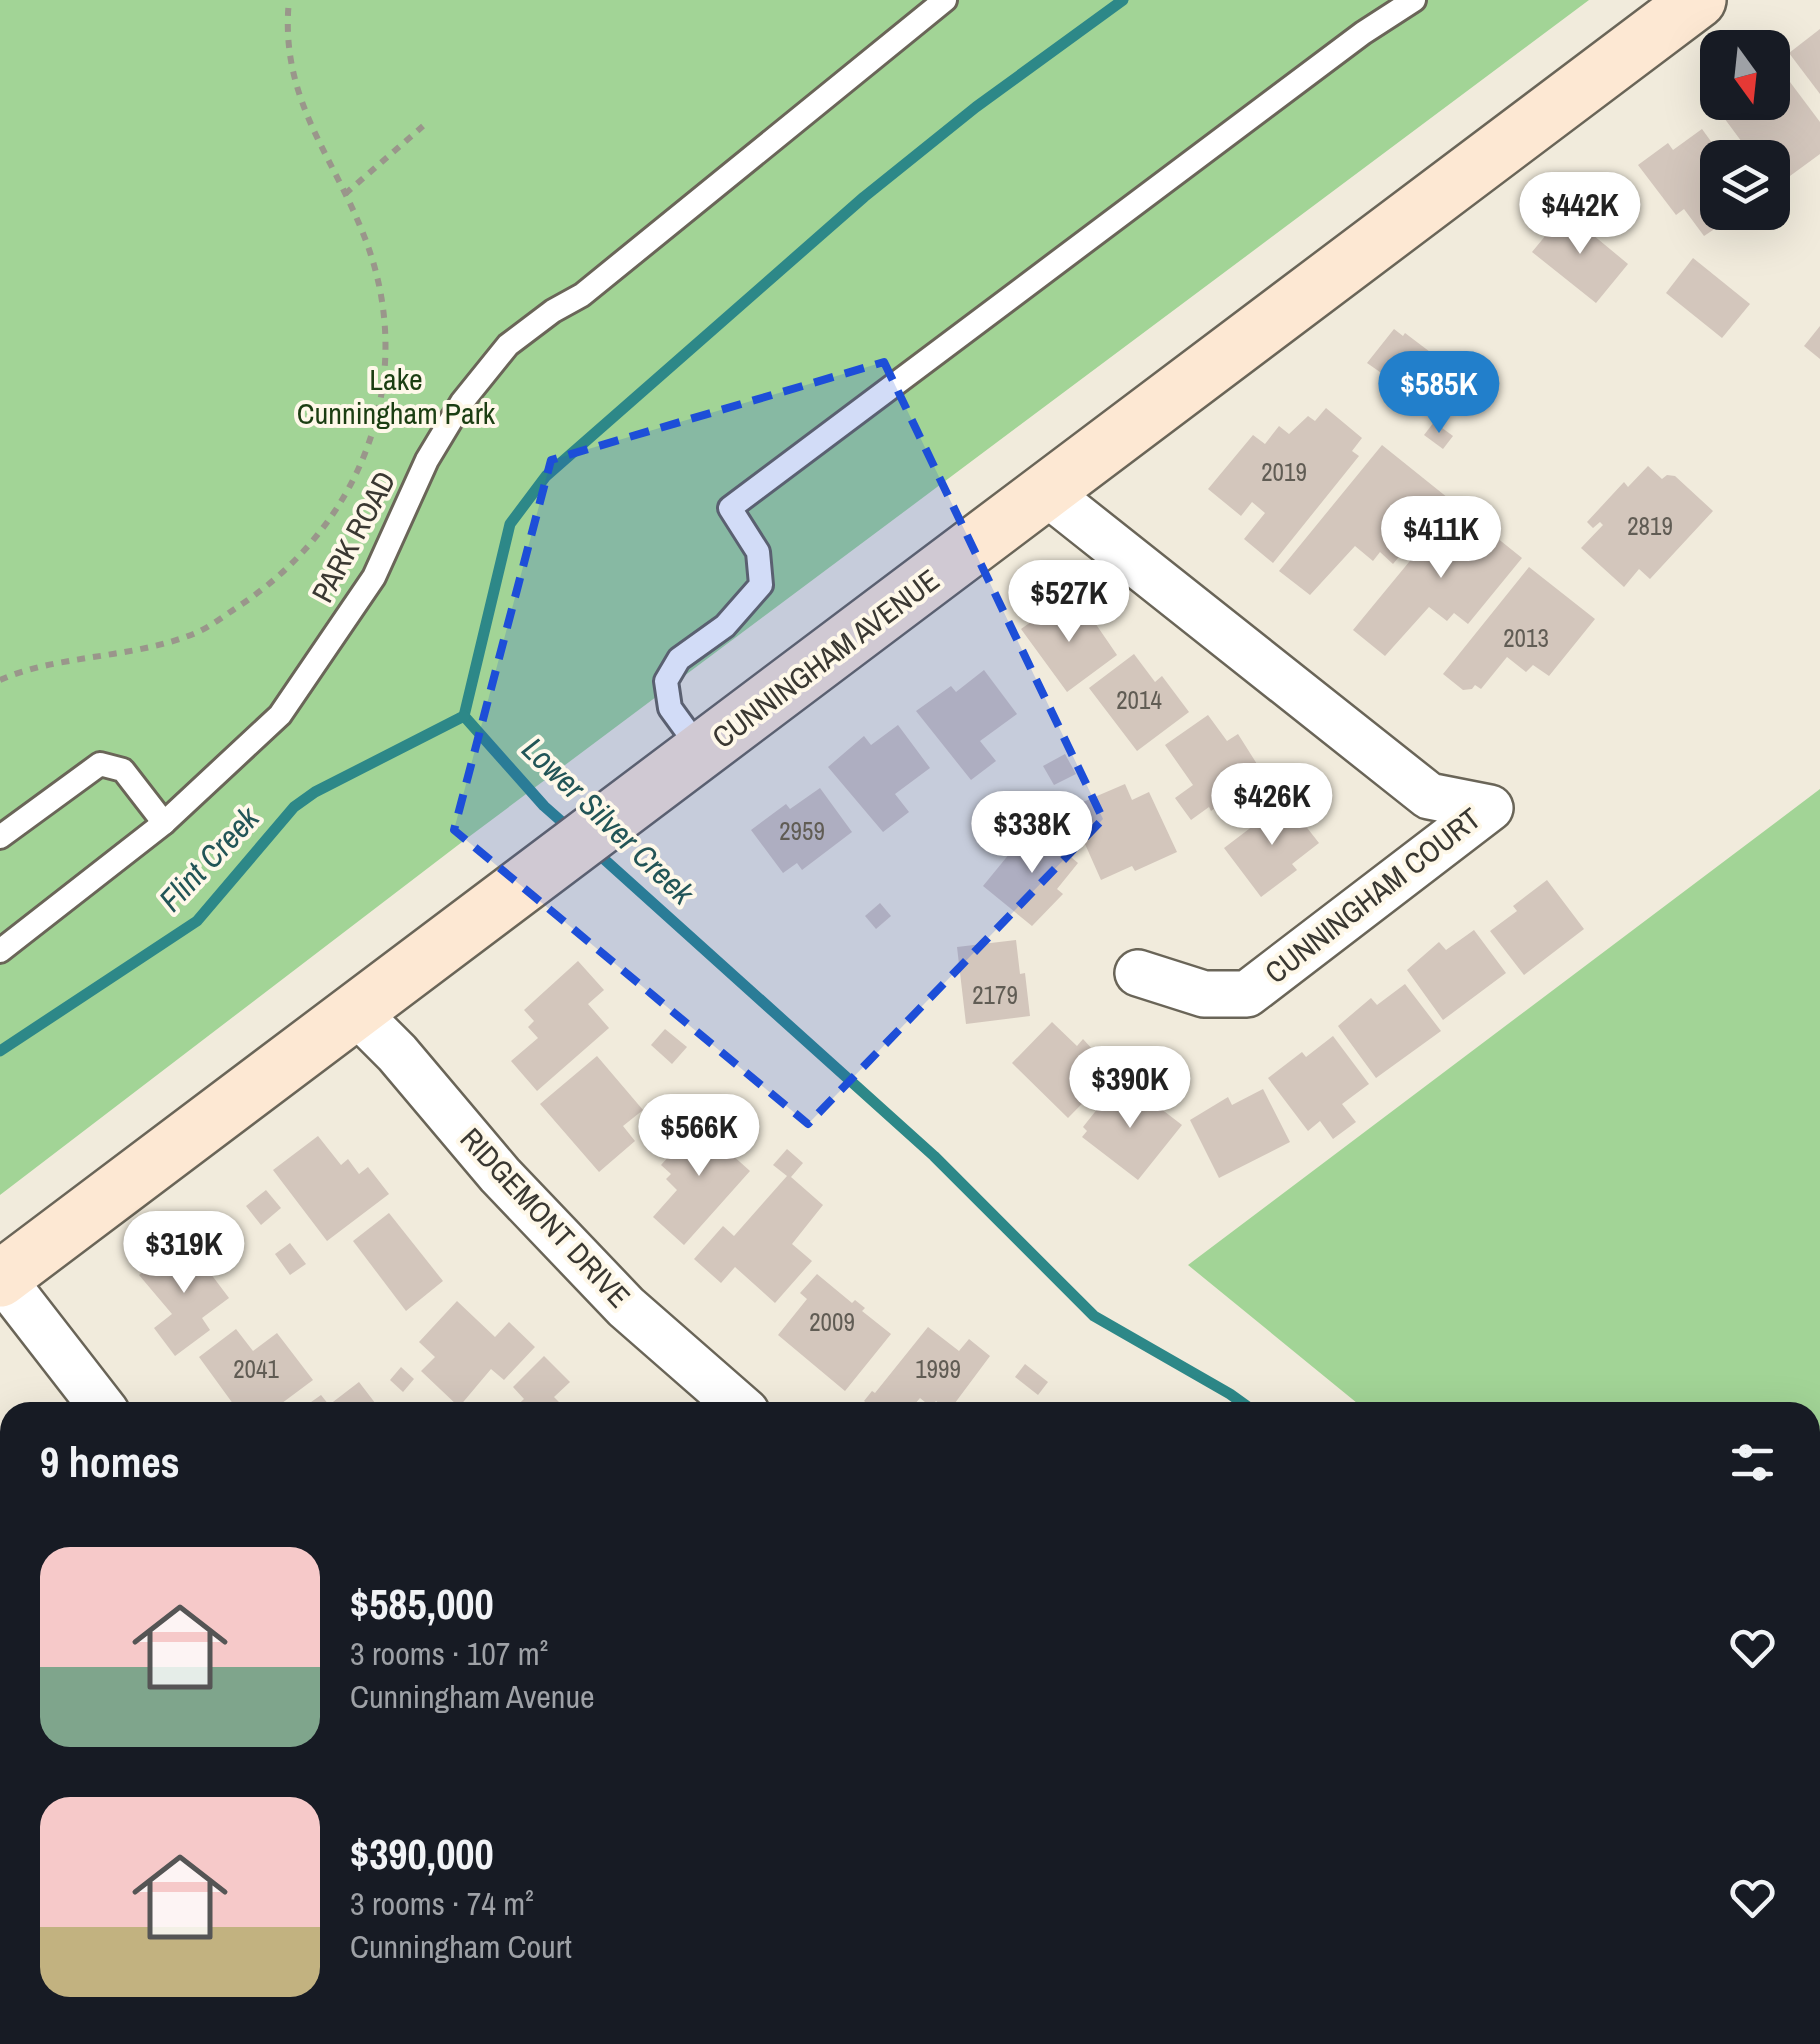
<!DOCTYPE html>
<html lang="en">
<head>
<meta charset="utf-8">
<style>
  :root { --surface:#171b24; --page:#20242c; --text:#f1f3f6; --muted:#9ea1a6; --accent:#227fcb }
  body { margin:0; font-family:"Archivo Narrow",sans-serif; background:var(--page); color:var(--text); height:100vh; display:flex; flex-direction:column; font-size:38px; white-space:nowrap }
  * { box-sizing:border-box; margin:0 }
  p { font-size:32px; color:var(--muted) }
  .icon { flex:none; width:55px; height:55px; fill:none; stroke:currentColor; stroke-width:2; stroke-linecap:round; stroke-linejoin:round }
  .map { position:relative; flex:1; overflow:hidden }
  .sheet { position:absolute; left:0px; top:1402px; width:1820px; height:642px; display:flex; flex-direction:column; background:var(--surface); border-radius:30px 30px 0 0; box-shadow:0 10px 40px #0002 }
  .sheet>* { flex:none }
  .needle { width:65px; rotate:165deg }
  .buttons { position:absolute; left:1700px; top:30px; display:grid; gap:20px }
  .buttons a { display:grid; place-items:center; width:90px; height:90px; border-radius:20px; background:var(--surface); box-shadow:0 10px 40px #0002; font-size:50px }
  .price { position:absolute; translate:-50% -85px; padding:0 22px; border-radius:35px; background:#fff; color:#222; font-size:32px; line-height:65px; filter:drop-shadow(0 2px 5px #0008) }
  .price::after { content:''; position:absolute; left:50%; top:60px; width:30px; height:22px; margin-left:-15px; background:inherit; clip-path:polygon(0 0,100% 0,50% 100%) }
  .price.on { background:var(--accent); color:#fff }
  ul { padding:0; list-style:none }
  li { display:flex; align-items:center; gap:30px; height:250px; padding:0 40px }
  li span { display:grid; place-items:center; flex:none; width:280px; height:200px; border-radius:30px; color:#555 }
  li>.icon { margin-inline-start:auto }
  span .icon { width:120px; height:120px; fill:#fffc; stroke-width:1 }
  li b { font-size:42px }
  h2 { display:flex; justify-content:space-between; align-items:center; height:120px; padding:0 40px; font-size:42px }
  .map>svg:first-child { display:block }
</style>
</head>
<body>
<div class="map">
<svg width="1820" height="2044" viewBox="0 0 1820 2044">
  <rect width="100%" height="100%" fill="#f1ebdc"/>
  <g fill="#a2d496">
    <polygon points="0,0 1589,0 466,839 0,1195"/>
    <polygon points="1820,789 1820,1783 1810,1774 1810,1412 1368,1412 1188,1265"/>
  </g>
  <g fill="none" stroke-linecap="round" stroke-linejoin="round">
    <g stroke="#2d8888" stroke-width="11">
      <polyline points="570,829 544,806 464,716 510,524 546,476 864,197 976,107 1123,0"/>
      <polyline points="595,851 934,1156 1094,1316 1230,1394 1255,1412"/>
      <polyline points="0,1051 197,921 294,807 315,792 464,716"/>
      <polyline points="1810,1879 1820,1887"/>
    </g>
  </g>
  <g fill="#d3c6bc">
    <polygon points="1820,29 1820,94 1789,53"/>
    <polygon points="1784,74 1820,122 1820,154 1772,189 1772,158 1753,157 1716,107 1723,102 1772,102 1772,82"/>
    <polygon points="1702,129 1723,158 1718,158 1718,212 1740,212 1704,236 1684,209 1676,215 1638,165 1668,143 1673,150"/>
    <polygon points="1565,212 1582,226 1583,223 1595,233 1593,235 1628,264 1596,303 1532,252"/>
    <polygon points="1693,258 1750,304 1722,338 1666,293"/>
    <polygon points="1820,326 1820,359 1804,346"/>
    <polygon points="1394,329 1403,336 1405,333 1438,358 1424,376 1439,387 1426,404 1367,363"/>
    <polygon points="1326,408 1362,438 1352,451 1359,456 1273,563 1244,539 1265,513 1252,502 1241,516 1208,489 1253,435 1265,444 1279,426 1289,434 1308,416 1315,421"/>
    <polygon points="1434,422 1453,436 1443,449 1424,435"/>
    <polygon points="1382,445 1448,498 1393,564 1380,552 1373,561 1355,546 1310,595 1279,571"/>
    <polygon points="1648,466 1662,479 1667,475 1675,476 1713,511 1650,579 1639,569 1624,587 1581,548 1603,525 1600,522 1593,528 1587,522 1624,482 1628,487"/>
    <polygon points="1456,505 1522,558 1468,624 1454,613 1447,621 1429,607 1385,656 1353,630"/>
    <polygon points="1529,567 1595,619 1549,676 1533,665 1526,672 1507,657 1481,689 1475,685 1472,689 1463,690 1443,674"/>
    <polygon points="1063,599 1082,624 1091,617 1117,655 1067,692 1021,629"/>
    <polygon points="1134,654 1155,682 1162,676 1189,712 1137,751 1089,688"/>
    <polygon points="984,670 1017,714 980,741 996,761 971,780 916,711 951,686 956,692"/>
    <polygon points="1208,715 1227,741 1238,734 1262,772 1211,811 1209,807 1191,820 1175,798 1193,785 1165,745"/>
    <polygon points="898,725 930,768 895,794 909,812 883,832 828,767 864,736 871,745"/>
    <polygon points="1065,754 1076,774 1054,785 1043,766"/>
    <polygon points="1125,784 1132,800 1149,792 1177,852 1135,871 1132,866 1101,880 1069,808"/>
    <polygon points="820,788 852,832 802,870 797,863 783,873 751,830 786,804 790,809"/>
    <polygon points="1286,801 1319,843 1292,864 1297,870 1261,897 1224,848"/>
    <polygon points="1033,825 1078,863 1057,889 1063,894 1032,926 983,886"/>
    <polygon points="1547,880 1584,929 1524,975 1490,931 1517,911 1513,906"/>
    <polygon points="880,903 891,916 876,929 865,916"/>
    <polygon points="1474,930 1506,973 1443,1020 1407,970 1439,942 1446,950"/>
    <polygon points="1016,940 1020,974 1025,973 1030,1016 966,1024 957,947"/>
    <polygon points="578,961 604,990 588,1004 609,1028 537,1091 511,1061 538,1038 528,1027 534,1021 524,1010"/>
    <polygon points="1405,984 1441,1031 1376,1078 1338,1026 1371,998 1377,1005"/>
    <polygon points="1052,1022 1077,1046 1083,1039 1113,1072 1068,1118 1012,1063"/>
    <polygon points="665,1029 687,1047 672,1064 651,1045"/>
    <polygon points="1333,1036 1369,1084 1342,1104 1356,1122 1333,1139 1320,1121 1308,1131 1268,1078 1302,1052 1306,1057"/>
    <polygon points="597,1056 643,1110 623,1126 635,1141 599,1172 540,1104"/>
    <polygon points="1117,1084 1143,1104 1147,1098 1182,1125 1138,1180 1082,1137 1087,1131 1083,1127"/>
    <polygon points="1263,1089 1290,1142 1219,1178 1190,1120 1228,1097 1232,1105"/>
    <polygon points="709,1112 732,1133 721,1145 750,1171 684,1245 653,1217 677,1190 666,1179 671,1174 661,1165"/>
    <polygon points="318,1136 341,1165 348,1159 359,1174 368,1167 389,1194 327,1241 273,1170"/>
    <polygon points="787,1149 803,1163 791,1177 823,1205 792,1244 812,1261 775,1303 735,1267 721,1283 694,1259 723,1226 734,1236 787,1176 773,1165"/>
    <polygon points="266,1190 281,1208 261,1225 246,1206"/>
    <polygon points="389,1213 443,1281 406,1311 353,1241"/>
    <polygon points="186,1241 229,1298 202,1318 210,1330 175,1356 154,1328 172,1314 139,1275"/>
    <polygon points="290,1243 306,1264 290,1275 275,1254"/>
    <polygon points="817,1274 852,1303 855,1300 865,1308 862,1311 891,1334 845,1391 778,1335 807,1299 800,1293"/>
    <polygon points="457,1301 495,1337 509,1322 535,1347 504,1380 491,1369 459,1407 421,1371 435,1357 419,1342"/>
    <polygon points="928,1327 959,1351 969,1339 990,1356 949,1411 936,1401 931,1407 920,1398 908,1412 878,1412 864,1401 872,1391 875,1393"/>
    <polygon points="236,1329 253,1351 277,1333 313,1380 270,1412 239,1412 199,1357"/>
    <polygon points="544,1356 570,1382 554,1397 569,1412 510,1412 524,1399 513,1387"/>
    <polygon points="1025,1364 1048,1382 1038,1395 1015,1377"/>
    <polygon points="401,1367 414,1379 403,1392 390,1380"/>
    <polygon points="359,1382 382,1412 297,1412 321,1395 329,1405"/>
    <polygon points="10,1435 10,1481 0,1489 0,1443"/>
    <polygon points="10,1506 10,1588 0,1595 0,1513"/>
    <polygon points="0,1696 10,1709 10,1729 0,1737"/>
    <polygon points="0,1785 10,1799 10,1864 5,1867 0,1862"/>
    <polygon points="43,2035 90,2035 90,2044 42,2044"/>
    <polygon points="182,2035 240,2035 240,2037 208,2044 184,2044"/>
    <polygon points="302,2035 323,2035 330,2044 290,2044"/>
    <polygon points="473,2035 564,2035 571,2044 480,2044"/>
    <polygon points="701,2035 753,2035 759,2044 689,2044"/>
    <polygon points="1154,2035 1236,2035 1238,2038 1232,2042 1228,2037 1220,2044 1142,2044"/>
    <polygon points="1263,2035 1350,2035 1355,2042 1270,2044"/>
    <polygon points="1634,2035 1693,2035 1686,2044 1680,2041 1663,2044 1653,2035 1645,2044"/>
    <polygon points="1700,2035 1784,2035 1788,2038 1783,2044 1693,2044"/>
  </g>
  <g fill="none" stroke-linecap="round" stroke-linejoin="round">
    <g stroke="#6a6558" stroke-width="28">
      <g id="lane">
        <polyline points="702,752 670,708 666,681 679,659 725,626 761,585 758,552 730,508 1363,33 1414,0"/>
        <polyline points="0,837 100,764 123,770 164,823"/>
        <polyline points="0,951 164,823 280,715 374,577 427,460 462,402 508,345 553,311 582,295 945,0"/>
      </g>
    </g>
    <g stroke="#6a6558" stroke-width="50">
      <g id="street">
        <polyline points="1047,493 1429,796 1490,808 1247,994 1204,994 1138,973"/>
        <polyline points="356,1012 397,1053 500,1175 626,1307 746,1412"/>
        <polyline points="2,1278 106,1412"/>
        <polyline points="1509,2035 1518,2044"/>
        <polyline points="994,2044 1006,2035"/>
      </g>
    </g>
    <g stroke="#6a6558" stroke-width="60">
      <polyline id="secondary" points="0,1279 1698,0"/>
    </g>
    <g stroke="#9a968b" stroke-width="6" stroke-dasharray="8 8" stroke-linecap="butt">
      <polyline points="345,194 423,126"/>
      <path d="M0,680C58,654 136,659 198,632C211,626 224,616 236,608C360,528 419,381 366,241C334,155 279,100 289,0"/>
    </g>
    <use href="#lane" stroke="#fff" stroke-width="22"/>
    <use href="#street" stroke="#fff" stroke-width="45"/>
    <use href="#secondary" stroke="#fde8d3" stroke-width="55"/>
  </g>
  <path fill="#1d4ed8" fill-opacity="0.2" stroke="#1d4ed8" stroke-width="8" stroke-dasharray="20 12" stroke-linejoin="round" d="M884,362L1103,819L808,1124L454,830L551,460Z"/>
  <g text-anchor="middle" stroke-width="8" stroke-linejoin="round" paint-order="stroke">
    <g font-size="25" fill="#605c54">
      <text x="1284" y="481">2019</text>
      <text x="1650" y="535">2819</text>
      <text x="1526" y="647">2013</text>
      <text x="1139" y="709">2014</text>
      <text x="802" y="840">2959</text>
      <text x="995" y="1004">2179</text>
      <text x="832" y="1331">2009</text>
      <text x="256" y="1378">2041</text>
      <text x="938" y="1378">1999</text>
    </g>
    <g font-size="30" fill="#1b3e12" stroke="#fef8e9">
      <text x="396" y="390">Lake<tspan x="396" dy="34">Cunningham Park</tspan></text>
    </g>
    <g font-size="30" fill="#3a3832" stroke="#fef8e9">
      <text transform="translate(354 537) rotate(-62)" y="10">PARK ROAD</text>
      <text transform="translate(826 659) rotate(-37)" y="10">CUNNINGHAM AVENUE</text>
      <text transform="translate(1373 896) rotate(-38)" y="10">CUNNINGHAM COURT</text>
      <text transform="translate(545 1218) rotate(47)" y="10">RIDGEMONT DRIVE</text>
    </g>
    <g font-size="32" font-style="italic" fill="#225557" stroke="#fef8e9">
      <text transform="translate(608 821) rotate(44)" y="11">Lower Silver Creek</text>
      <text transform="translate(209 859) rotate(-47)" y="11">Flint Creek</text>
    </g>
  </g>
</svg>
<div class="buttons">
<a><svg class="needle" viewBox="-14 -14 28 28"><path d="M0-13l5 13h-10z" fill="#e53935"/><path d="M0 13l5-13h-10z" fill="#9ea1a6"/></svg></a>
<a><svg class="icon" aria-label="layers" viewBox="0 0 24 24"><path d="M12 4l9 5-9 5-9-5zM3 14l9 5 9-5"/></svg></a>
</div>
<b class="price" style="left:1580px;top:257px">$442K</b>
<b class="price on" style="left:1439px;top:436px">$585K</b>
<b class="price" style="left:1441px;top:581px">$411K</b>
<b class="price" style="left:1069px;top:645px">$527K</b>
<b class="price" style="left:1272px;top:848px">$426K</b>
<b class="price" style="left:1032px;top:876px">$338K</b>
<b class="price" style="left:1130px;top:1131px">$390K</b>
<b class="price" style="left:699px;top:1179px">$566K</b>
<b class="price" style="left:184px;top:1296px">$319K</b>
<section class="sheet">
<h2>9 homes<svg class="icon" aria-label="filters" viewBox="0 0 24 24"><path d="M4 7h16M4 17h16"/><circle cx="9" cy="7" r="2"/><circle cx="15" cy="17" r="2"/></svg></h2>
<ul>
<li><span style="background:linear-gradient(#f6c9c9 60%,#7fa58c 0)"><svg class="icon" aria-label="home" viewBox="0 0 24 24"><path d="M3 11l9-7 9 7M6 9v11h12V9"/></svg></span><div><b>$585,000</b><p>3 rooms · 107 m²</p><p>Cunningham Avenue</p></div><svg class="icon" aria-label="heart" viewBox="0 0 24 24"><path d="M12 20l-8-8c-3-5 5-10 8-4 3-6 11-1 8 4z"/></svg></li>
<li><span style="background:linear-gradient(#f6c9c9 65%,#c2b280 0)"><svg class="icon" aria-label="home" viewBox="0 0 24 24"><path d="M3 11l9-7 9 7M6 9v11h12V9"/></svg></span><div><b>$390,000</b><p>3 rooms · 74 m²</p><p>Cunningham Court</p></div><svg class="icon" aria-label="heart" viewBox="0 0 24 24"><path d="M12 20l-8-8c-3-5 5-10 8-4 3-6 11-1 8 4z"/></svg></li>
</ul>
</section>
</div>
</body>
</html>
